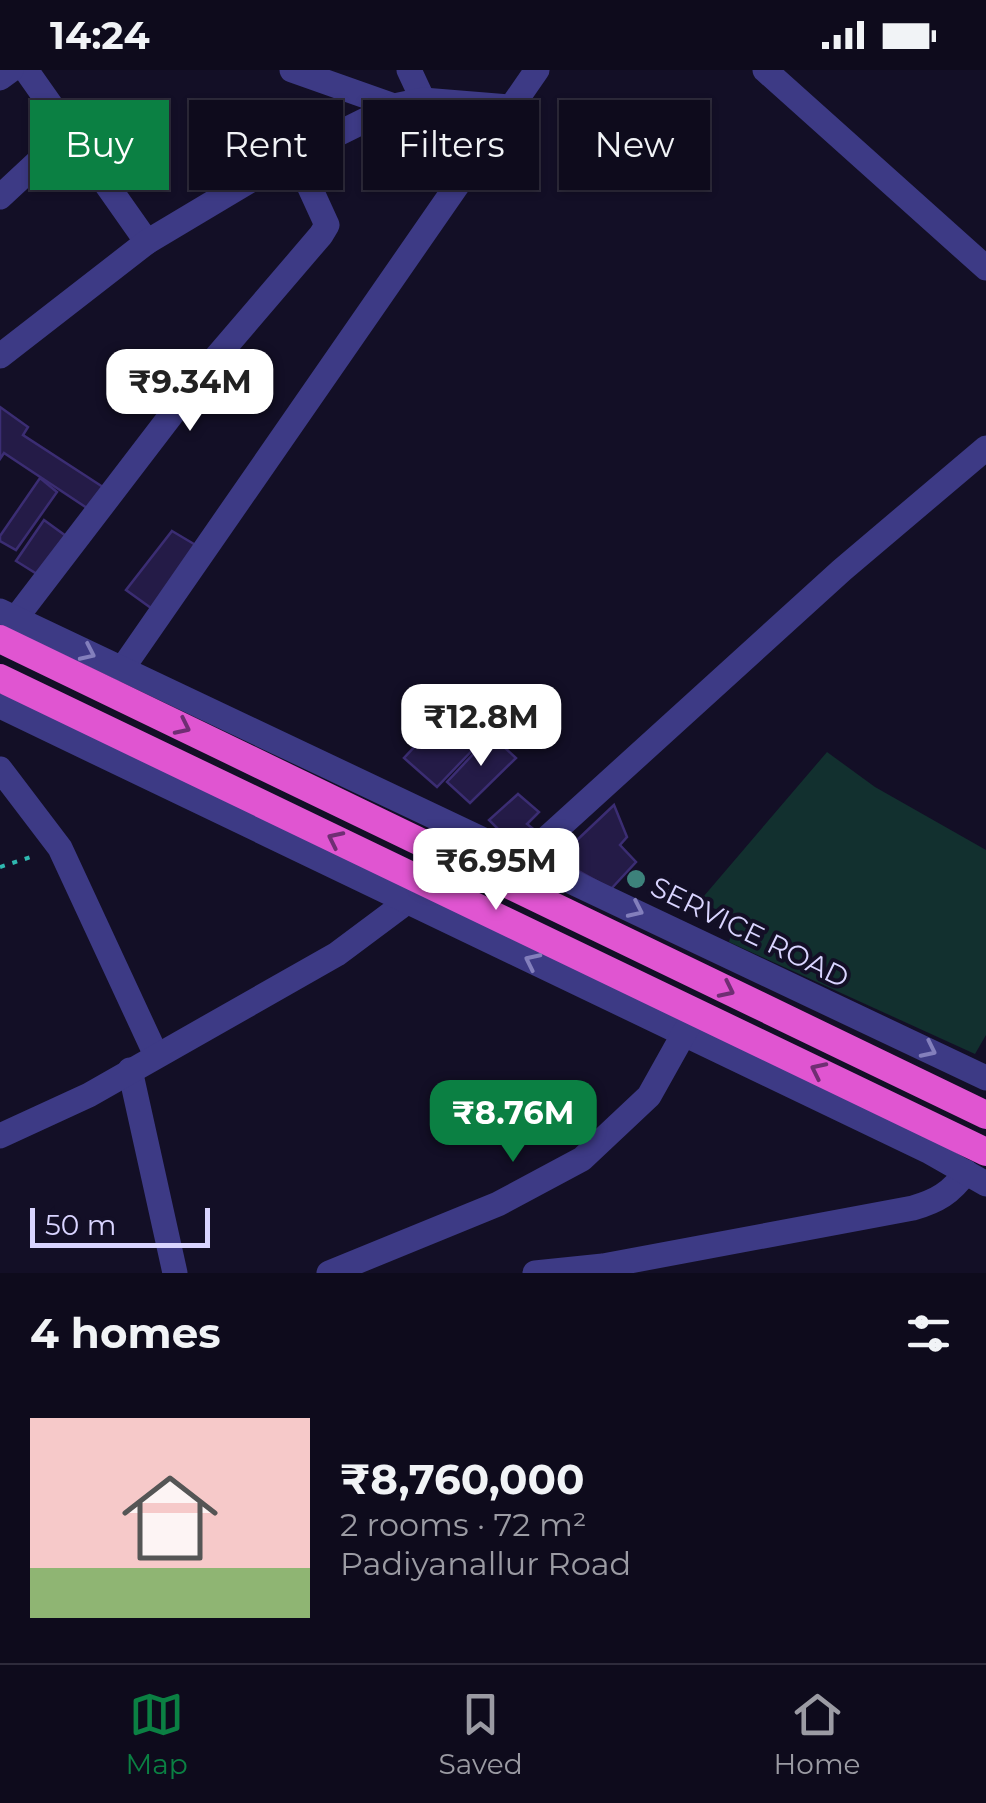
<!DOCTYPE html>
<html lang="en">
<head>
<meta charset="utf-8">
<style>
  :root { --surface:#0e0b1c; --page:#171425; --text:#f1f3f6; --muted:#9b9ba3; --line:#2e2b3b; --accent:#0b8043 }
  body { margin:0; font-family:Montserrat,sans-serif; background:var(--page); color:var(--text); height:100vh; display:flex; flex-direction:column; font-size:38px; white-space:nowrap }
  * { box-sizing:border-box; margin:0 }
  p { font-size:32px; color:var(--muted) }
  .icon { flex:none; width:55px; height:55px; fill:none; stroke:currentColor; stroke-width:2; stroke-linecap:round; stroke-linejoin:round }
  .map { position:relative; height:1203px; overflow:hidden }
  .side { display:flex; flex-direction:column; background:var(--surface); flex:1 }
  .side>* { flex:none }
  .guide { position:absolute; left:30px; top:30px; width:928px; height:90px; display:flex; gap:20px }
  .scale { position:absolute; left:30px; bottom:25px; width:180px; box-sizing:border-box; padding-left:10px; border:5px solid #d9d4ff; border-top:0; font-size:28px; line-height:35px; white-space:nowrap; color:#d9d4ff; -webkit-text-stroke:8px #130f26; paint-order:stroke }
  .price { position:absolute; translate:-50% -85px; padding:0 22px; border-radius:20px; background:#fff; color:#222; font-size:32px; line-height:65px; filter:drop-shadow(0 2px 5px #0008) }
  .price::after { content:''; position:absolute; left:50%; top:60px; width:30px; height:22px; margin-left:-15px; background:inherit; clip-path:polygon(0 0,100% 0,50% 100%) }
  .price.on { background:var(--accent); color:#fff }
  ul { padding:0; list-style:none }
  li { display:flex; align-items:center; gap:30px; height:250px; padding:0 30px }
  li+li { border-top:2px solid var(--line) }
  li span { display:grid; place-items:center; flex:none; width:280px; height:200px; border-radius:0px; color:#555 }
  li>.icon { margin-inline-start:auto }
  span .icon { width:120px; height:120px; fill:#fffc; stroke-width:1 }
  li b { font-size:42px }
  h2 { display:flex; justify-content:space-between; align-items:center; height:120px; padding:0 30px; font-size:42px }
  .tag { padding:0 35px; border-radius:0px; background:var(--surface); box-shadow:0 2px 8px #0004,0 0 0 2px var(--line); font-size:35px; line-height:90px }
  .tag.on { background:var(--accent); color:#fff }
  .status { display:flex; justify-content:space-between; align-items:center; height:70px; padding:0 50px; background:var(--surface); direction:ltr }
  .status svg { height:28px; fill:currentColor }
  .menu { display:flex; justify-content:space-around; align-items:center; height:140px; border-top:2px solid var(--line); background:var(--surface); font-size:28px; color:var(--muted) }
  .menu a { display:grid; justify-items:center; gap:5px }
  .menu .on { color:var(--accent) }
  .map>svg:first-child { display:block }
</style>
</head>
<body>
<div class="status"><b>14:24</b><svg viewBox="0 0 49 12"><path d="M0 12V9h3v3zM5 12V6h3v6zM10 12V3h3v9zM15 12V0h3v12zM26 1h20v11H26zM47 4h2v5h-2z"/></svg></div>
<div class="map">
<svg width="986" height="1203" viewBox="0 0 986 1203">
  <rect width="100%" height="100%" fill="#130f26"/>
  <polygon fill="#12302f" points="827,682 875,717 986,780 986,965 975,984 729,872 736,846 698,833"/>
  <g fill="#241b47" stroke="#3b2d73" stroke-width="2.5">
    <polygon points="0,337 28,357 23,365 106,419 90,440 4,383 0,389"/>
    <polygon points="40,408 57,422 16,480 0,471 0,466"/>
    <polygon points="44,450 66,466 37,504 16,491"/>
    <polygon points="172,461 199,477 151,538 126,520"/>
    <polygon points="454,635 486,666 437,717 404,688"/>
    <polygon points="491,665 516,688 470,733 447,712"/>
    <polygon points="518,724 539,742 527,754 537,762 524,777 505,763 503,764 489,750"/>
    <polygon points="614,735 627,767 620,775 636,792 611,819 557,789"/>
  </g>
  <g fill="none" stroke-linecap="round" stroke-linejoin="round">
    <polyline stroke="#2fb8b0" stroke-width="4" stroke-dasharray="5 8" stroke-linecap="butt" points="0,797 34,786"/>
    <g stroke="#3d3a85" stroke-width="25">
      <polyline points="26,0 147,172"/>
      <polyline points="292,0 394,36"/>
      <polyline points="409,0 423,30"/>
      <polyline points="765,0 986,198"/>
      <polyline points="0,8 11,0"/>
      <polyline points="0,127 70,62"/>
      <polyline points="0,286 147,172 281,92 394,36 423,30 511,37"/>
      <polyline points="16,548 208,297 321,165 327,155 295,85"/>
      <polyline points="122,599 537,0"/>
      <polyline points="0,699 60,778 156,985"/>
      <polyline points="512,806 525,788 842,500 986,378"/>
      <polyline points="130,1000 175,1203"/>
      <polyline points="0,1066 89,1025 337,884 408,831"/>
      <path d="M535,1203L603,1196L913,1138C937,1131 951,1123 966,1102"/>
    </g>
    <g stroke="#3d3a85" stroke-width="25">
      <polyline points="0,541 986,1008"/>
      <polyline points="0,636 928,1081 986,1114"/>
      <polyline points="329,1203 498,1134 582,1089 649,1026 691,951"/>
    </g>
    <g stroke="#e055d1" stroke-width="28">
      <polyline points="0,569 986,1045"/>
      <polyline points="0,608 986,1082"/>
    </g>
  </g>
  <g fill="#3d827b">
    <circle cx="636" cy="809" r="9"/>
    <circle cx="662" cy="819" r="9"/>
  </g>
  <defs><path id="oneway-chevron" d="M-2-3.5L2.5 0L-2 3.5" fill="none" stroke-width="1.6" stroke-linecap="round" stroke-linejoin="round" transform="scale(2.5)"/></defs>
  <g stroke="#837fbc">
    <use href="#oneway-chevron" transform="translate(88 583) rotate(25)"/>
    <use href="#oneway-chevron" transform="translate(636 840) rotate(25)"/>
    <use href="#oneway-chevron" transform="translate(532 891) rotate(-154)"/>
    <use href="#oneway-chevron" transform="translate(929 980) rotate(26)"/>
  </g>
  <g stroke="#6f2e73">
    <use href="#oneway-chevron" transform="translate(183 657) rotate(26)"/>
    <use href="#oneway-chevron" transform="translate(335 769) rotate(-154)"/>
    <use href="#oneway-chevron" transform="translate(727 920) rotate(26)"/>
    <use href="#oneway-chevron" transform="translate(818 1000) rotate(-154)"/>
  </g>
  <g text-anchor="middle" stroke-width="8" stroke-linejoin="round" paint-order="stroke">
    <g font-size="28" fill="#d9d4ff" stroke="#130f26">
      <text transform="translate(750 862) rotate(26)" y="10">SERVICE ROAD</text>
    </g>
  </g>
</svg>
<div class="scale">50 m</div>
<b class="price" style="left:190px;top:364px">₹9.34M</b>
<b class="price" style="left:481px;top:699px">₹12.8M</b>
<b class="price" style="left:496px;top:843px">₹6.95M</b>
<b class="price on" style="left:513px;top:1095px">₹8.76M</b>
<div class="guide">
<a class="tag on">Buy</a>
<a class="tag">Rent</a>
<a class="tag">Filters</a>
<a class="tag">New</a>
</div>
</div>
<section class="side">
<h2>4 homes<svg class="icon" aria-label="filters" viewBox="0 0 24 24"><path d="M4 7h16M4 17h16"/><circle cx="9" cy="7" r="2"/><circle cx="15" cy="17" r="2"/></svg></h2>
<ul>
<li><span style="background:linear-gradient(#f6c9c9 75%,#8fb573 0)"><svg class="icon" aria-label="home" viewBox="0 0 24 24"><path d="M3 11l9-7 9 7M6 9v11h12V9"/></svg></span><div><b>₹8,760,000</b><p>2 rooms · 72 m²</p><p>Padiyanallur Road</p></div></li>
</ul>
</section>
<nav class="menu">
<a class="on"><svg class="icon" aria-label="map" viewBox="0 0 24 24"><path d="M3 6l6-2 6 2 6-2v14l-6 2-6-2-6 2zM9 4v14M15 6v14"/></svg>Map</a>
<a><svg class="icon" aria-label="saved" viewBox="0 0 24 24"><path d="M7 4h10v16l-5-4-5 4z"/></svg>Saved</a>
<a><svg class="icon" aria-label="home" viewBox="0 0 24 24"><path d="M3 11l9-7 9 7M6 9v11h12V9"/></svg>Home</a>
</nav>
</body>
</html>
